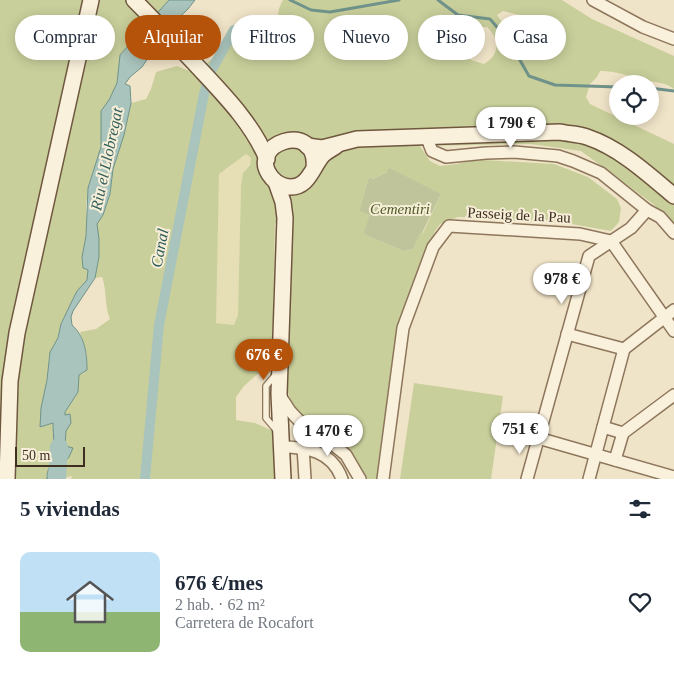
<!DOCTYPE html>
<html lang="es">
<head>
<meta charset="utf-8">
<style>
  :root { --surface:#fff; --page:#f6f6f7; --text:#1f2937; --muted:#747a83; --line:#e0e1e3; --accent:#b45309 }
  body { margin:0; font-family:Georgia,serif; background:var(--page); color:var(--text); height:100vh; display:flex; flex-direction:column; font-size:19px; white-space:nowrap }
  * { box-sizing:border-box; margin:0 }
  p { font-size:16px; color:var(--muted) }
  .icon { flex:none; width:28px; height:28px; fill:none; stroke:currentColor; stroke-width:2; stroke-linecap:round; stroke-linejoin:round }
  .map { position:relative; height:479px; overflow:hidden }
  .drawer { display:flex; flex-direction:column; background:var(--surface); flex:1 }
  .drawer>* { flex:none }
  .guide { position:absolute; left:15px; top:15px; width:645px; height:45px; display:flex; gap:10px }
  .fabs { position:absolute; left:609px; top:75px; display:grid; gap:10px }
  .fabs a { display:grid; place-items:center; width:50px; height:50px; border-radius:50%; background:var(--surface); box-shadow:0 2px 12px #0003; font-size:25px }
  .scale { position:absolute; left:15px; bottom:12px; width:70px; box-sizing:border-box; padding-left:5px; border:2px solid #3d2e20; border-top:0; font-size:14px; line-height:18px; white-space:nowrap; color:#3d2e20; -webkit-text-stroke:4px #f7eed8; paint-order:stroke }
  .price { position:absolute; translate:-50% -42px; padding:0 11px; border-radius:18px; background:#fff; color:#222; font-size:16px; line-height:32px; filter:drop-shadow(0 1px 2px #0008) }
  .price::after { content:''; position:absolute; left:50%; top:30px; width:15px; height:11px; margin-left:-8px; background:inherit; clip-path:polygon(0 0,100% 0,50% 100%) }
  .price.current { background:var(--accent); color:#fff }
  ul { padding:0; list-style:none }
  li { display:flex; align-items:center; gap:15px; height:125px; padding:0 20px }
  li+li { border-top:1px solid var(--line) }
  li span { display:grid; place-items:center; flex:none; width:140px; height:100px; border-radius:10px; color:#555 }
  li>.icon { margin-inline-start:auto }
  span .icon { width:60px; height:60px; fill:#fffc; stroke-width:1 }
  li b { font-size:21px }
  h2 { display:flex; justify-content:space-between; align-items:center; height:60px; padding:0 20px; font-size:21px }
  .chip { padding:0 18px; border-radius:22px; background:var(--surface); box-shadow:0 2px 12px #0003; font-size:18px; line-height:45px }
  .chip.current { background:var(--accent); color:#fff }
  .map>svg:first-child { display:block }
</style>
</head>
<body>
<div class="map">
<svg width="674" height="479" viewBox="0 0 674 479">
  <rect width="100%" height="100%" fill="#f0e4c8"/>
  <polygon fill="#e6deb5" points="246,154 251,158 251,161 243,173 241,185 238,315 234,325 215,323 219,174"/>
  <g fill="#c9cf9b" fill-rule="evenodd">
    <path d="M0,0H169L120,55L117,83L109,100L101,111V147L88,188L86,205V236L82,257L88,270L87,280L77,291L71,303L61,324L58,338L50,352L41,427L53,423C53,435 55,452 51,464C48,470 47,472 47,479H0Z"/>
    <path d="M283,0H562L592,19L674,56V89C664,81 655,83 643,80C628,76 616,71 600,71L597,77L590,84L586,97L590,104L674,144V223L653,204L581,151L530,144L420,146L430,161L440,166L457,164L468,161L484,160L554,164L588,177L617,199L621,208L619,222L611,231L560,222L458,217L440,224L435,231L401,325L379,479H367L355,457L333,439L308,422L292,403L286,388L290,224L275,223L272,361L244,386L236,397V420L255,423L273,431L277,479H71L72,476L60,479L57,475L58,469L69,457L72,448L65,446L66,431L71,423L65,415V412L78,392L79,375L84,373L87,354L80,332L96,329L110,319C104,305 107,290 102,277L95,278L99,257V239L97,224L103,215L110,194L113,169L124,135L131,103L146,99L151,89L156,72L177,66L194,73L217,55L231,28L240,32V37L261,28L281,29C277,18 277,10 283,0ZM503,11L545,22L551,25L553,31L543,36L535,45C521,31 509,35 497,15ZM480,27H487C500,39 500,55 484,64L471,60L465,55C466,44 470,32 480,27ZM246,154L251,158L250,165L243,173L241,185L238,315L234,325L216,323L219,174ZM387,172L441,194L423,233L420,232L413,249L404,251L363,234L371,215L359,211L369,177L374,179Z"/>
    <polygon points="414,383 503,396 491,479 400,479"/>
  </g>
  <polygon fill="#bfc49a" points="389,168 441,194 422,233 420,233 413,249 404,251 363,234 370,215 359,211 369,177 374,179 387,172"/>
  <path fill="#a9c4bc" stroke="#6f938a" d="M169,0H195L188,9L169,27L142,67L130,77L125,84L130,86L131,103L124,135L113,169L110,194L103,215L97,224L99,239V257L95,278L73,311L71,317L72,325C85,337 87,353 87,370L79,375L78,392L65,412V415L70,414L71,423L66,431L65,446L73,448L69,457L58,469L57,475L60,479H47C47,472 48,470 51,464C56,452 53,435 53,423L40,427L41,408L47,380L50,352L58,338L61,324L71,303L77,291L87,280L88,270L83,268L82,257L86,236L88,188L101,147V111L109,100L117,83L120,55Z"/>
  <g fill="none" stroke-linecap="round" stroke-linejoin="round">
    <g stroke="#6f938a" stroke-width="3">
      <polyline points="290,0 311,10 330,12 399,0"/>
      <polyline points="438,0 458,15 490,19 509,41 529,76 555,85 618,87"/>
      <polyline points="650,88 674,91"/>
    </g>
    <polyline stroke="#a9c4bc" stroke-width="10" points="145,479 159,325 204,94 211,71 234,30"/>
    <polyline stroke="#a9c4bc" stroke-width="18" points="57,479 59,447"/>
    <g stroke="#8d765c" stroke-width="8">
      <polyline id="lane" points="277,373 266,386 266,418 277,431"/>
    </g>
    <g stroke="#8d765c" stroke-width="14">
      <g id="street">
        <polyline points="593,0 643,27 674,39"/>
        <polyline points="426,136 432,151 446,157 486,153 514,152 558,156 573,161 601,173 647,210 660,217 674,233"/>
        <polyline points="567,334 624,349"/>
        <polyline points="279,394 290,411 305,427 325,438 346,455 360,479"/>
        <polyline points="603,427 623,433 615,460"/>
        <polyline points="623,433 674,395"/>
        <polyline points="538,438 674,477"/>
        <path d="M281,447C307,447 332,451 342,479"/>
        <polyline points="305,479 303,447 305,427"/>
        <polyline points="383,479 403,328 433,247 449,226 580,234 611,241 674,331"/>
        <polyline points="527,479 589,256 631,228 647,210"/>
        <polyline points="589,479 624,349 674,310"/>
      </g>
    </g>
    <g stroke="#6f573f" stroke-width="18">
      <g id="secondary">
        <path d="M134,0C156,22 177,45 198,67C224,95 252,123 267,159"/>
        <path d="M307,146L322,148L357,139L560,132C569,134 579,134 587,137C620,148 648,174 674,196"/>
        <path d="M314,168C319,118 243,144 272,178C276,183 282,186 289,187C309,188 312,167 323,155C327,151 332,149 336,146"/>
        <polyline points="276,182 283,202 285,218 279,394 283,479"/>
        <polyline points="7,479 10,381 17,333 91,0"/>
      </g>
    </g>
    <use href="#lane" stroke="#faf1dc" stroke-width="5.5"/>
    <use href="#street" stroke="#faf1dc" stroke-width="11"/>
    <use href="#secondary" stroke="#faf1dc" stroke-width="15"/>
  </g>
  <g text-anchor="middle" stroke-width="4" stroke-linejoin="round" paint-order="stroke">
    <g font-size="15" font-style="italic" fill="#4d5a26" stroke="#f7eed8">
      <text x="400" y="214">Cementiri</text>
    </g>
    <g font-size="15" fill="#3d2e20" stroke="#f7eed8">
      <text transform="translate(519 215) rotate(3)" y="5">Passeig de la Pau</text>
    </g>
    <g font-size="16" font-style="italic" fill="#2f5d5a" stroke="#f7eed8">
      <text transform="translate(106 159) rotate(-78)" y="6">Riu el Llobregat</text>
      <text transform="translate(159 248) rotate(-79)" y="6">Canal</text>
    </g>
  </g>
</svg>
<div class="fabs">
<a><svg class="icon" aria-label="locate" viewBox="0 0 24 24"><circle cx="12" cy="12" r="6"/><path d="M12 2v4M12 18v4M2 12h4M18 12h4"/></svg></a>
</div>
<div class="scale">50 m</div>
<b class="price" style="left:511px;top:149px">1 790 €</b>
<b class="price" style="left:562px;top:305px">978 €</b>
<b class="price current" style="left:264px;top:381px">676 €</b>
<b class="price" style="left:520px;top:455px">751 €</b>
<b class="price" style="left:328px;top:457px">1 470 €</b>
<div class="guide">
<a class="chip">Comprar</a>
<a class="chip current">Alquilar</a>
<a class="chip">Filtros</a>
<a class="chip">Nuevo</a>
<a class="chip">Piso</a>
<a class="chip">Casa</a>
</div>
</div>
<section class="drawer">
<h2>5 viviendas<svg class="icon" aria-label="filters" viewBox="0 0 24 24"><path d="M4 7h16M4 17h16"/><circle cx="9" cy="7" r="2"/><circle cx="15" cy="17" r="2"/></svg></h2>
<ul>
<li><span style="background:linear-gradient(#bfe0f5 60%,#8fb573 0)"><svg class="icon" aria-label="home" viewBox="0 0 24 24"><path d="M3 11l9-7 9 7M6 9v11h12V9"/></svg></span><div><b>676 €/mes</b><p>2 hab. · 62 m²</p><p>Carretera de Rocafort</p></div><svg class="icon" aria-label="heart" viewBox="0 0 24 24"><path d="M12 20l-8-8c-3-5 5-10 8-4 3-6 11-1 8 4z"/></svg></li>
</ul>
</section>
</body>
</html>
